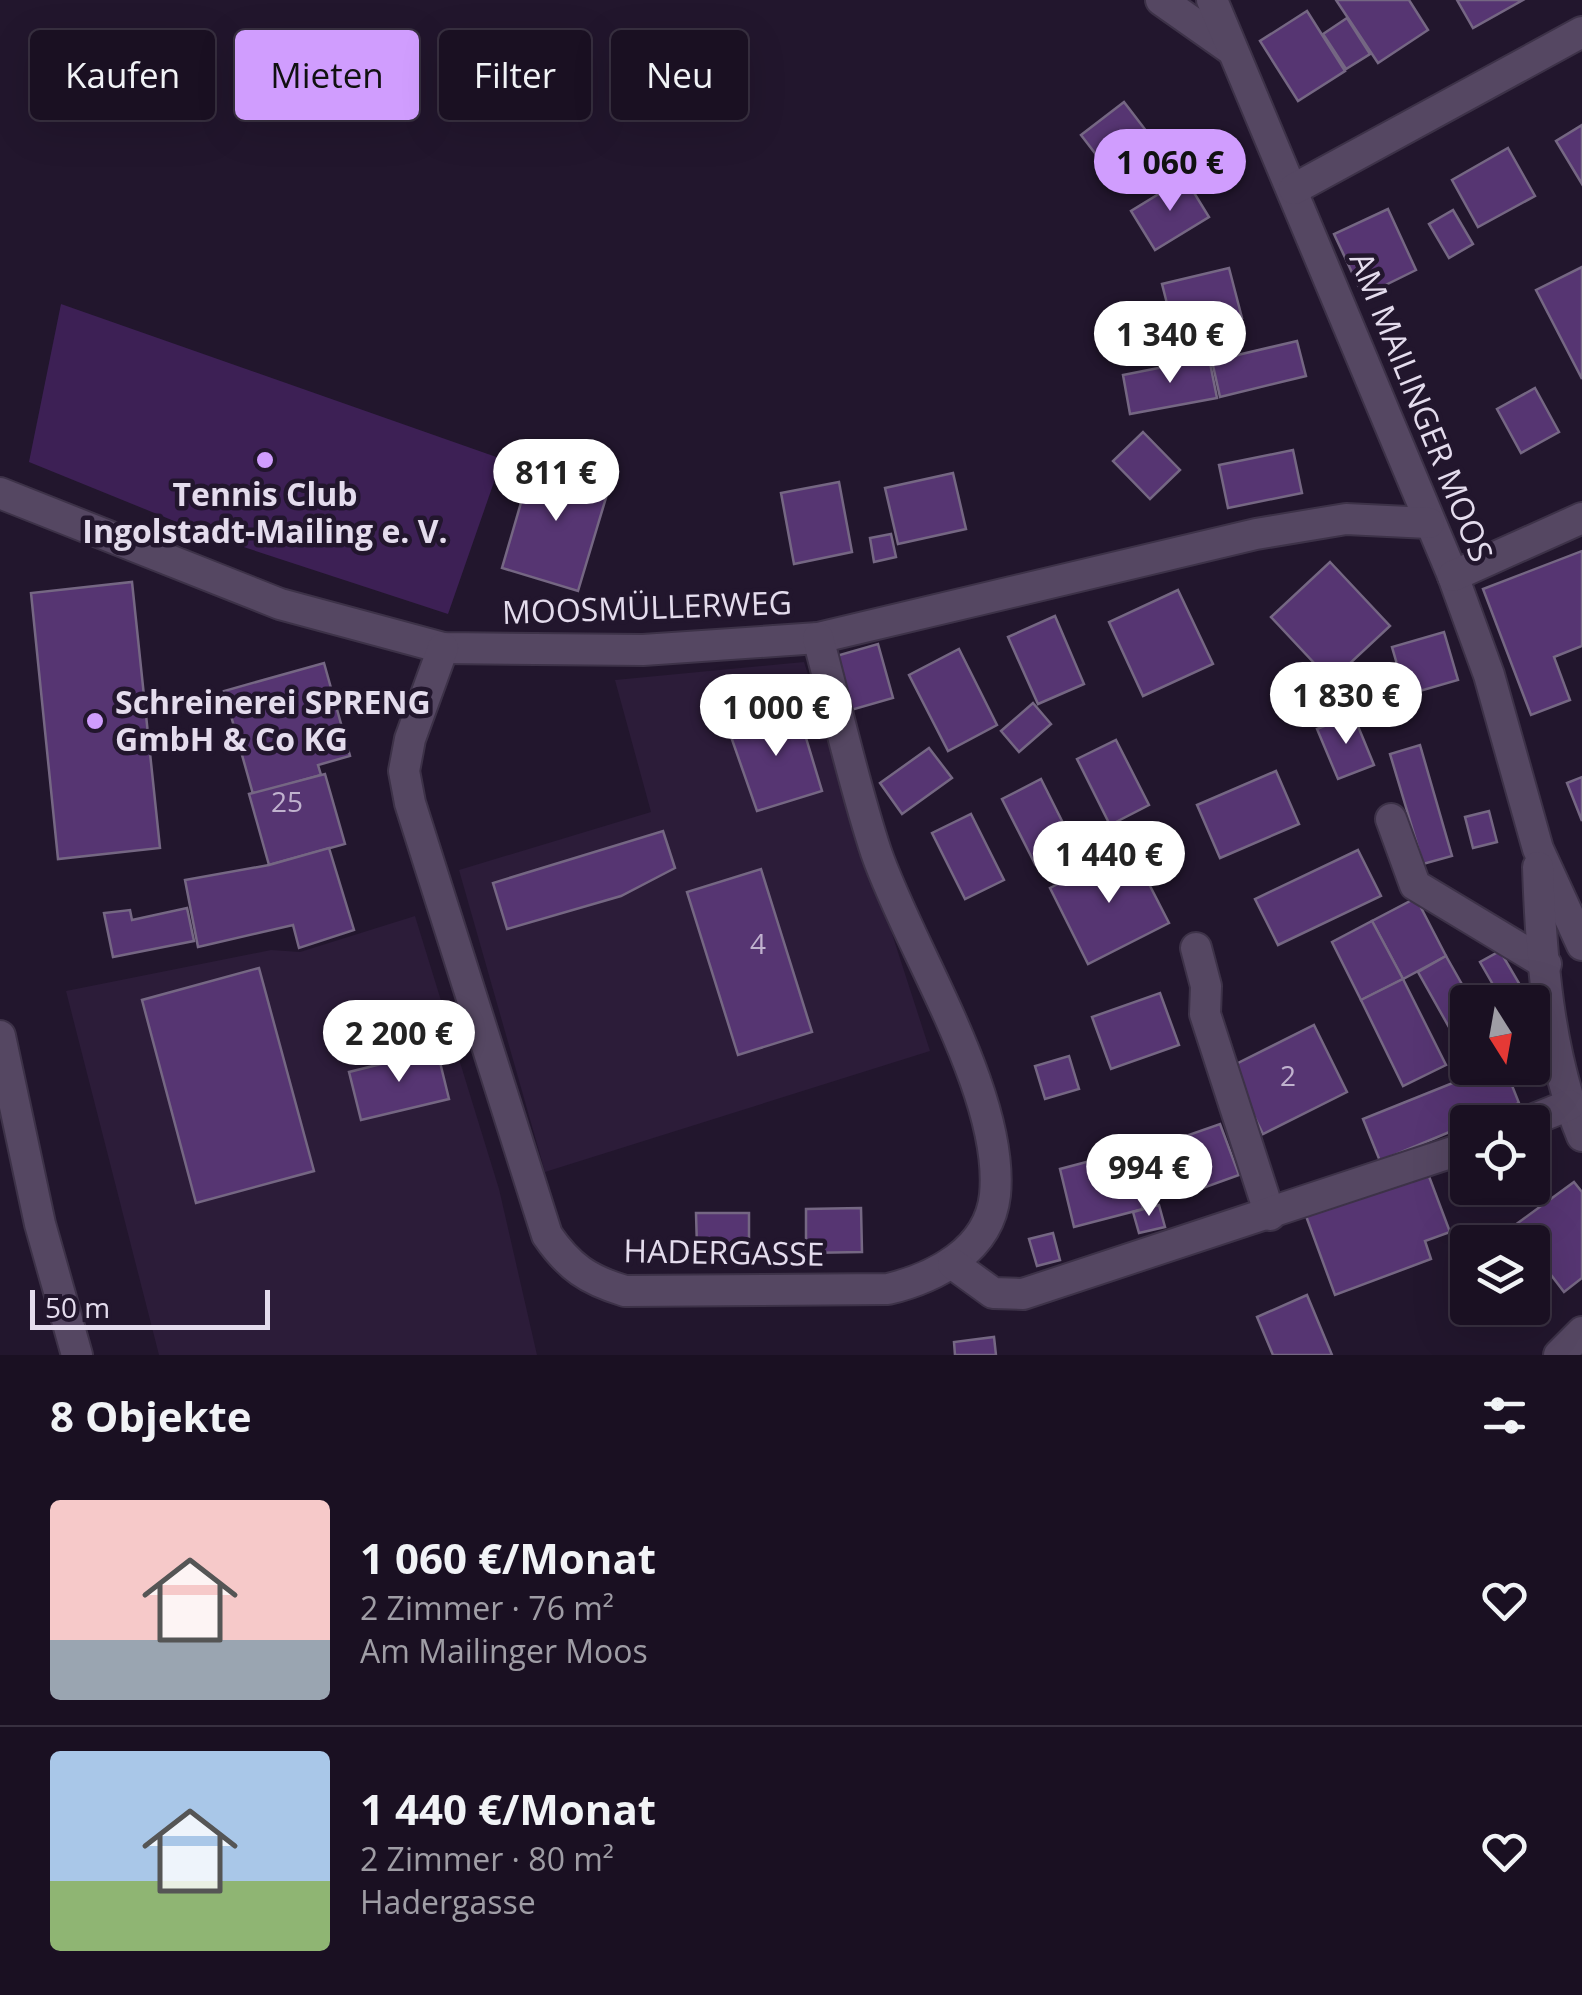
<!DOCTYPE html>
<html lang="de">
<head>
<meta charset="utf-8">
<style>
  :root { --surface:#1a1022; --page:#23192a; --text:#f1f3f6; --muted:#9f9da5; --line:#383040; --accent:#d09dfe }
  body { margin:0; font-family:"Open Sans",sans-serif; background:var(--page); color:var(--text); height:100vh; display:flex; flex-direction:column; font-size:38px; white-space:nowrap }
  * { box-sizing:border-box; margin:0 }
  p { font-size:32px; color:var(--muted) }
  .icon { flex:none; width:55px; height:55px; fill:none; stroke:currentColor; stroke-width:2; stroke-linecap:round; stroke-linejoin:round }
  .map { position:relative; height:1355px; overflow:hidden }
  .details { display:flex; flex-direction:column; background:var(--surface); flex:1 }
  .details>* { flex:none }
  .hud { position:absolute; left:30px; top:30px; width:1000px; height:90px; display:flex; gap:20px }
  .needle { width:65px; rotate:169deg }
  .controls { position:absolute; left:1450px; top:985px; display:grid; gap:20px }
  .controls a { display:grid; place-items:center; width:100px; height:100px; border-radius:10px; background:var(--surface); box-shadow:0 10px 40px #0002,0 0 0 2px var(--line); font-size:50px }
  .scale { position:absolute; left:30px; bottom:25px; width:240px; box-sizing:border-box; padding-left:10px; border:5px solid #e4dced; border-top:0; font-size:28px; line-height:35px; white-space:nowrap; color:#e4dced; -webkit-text-stroke:8px #22162d; paint-order:stroke }
  .price { position:absolute; translate:-50% -85px; padding:0 22px; border-radius:35px; background:#fff; color:#222; font-size:32px; line-height:65px; filter:drop-shadow(0 2px 5px #0008) }
  .price::after { content:''; position:absolute; left:50%; top:60px; width:30px; height:22px; margin-left:-15px; background:inherit; clip-path:polygon(0 0,100% 0,50% 100%) }
  .price.current { background:var(--accent); color:#111 }
  ul { padding:0; list-style:none }
  li { display:flex; align-items:center; gap:30px; height:250px; padding:0 50px }
  li+li { border-top:2px solid var(--line) }
  li span { display:grid; place-items:center; flex:none; width:280px; height:200px; border-radius:10px; color:#555 }
  li>.icon { margin-inline-start:auto }
  span .icon { width:120px; height:120px; fill:#fffc; stroke-width:1 }
  li b { font-size:42px }
  h2 { display:flex; justify-content:space-between; align-items:center; height:120px; padding:0 50px; font-size:42px }
  .chip { padding:0 35px; border-radius:10px; background:var(--surface); box-shadow:0 10px 40px #0002,0 0 0 2px var(--line); font-size:35px; line-height:90px }
  .chip.current { background:var(--accent); color:#111 }
  .map>svg:first-child { display:block }
</style>
</head>
<body>
<div class="map">
<svg width="1582" height="1355" viewBox="0 0 1582 1355">
  <rect width="100%" height="100%" fill="#22162d"/>
  <g fill="#2c1c39">
    <polygon points="804,662 930,1051 545,1172 459,870 651,812 615,680"/>
    <polygon points="415,916 499,1189 537,1355 159,1355 66,991 271,950 300,952"/>
  </g>
  <polygon fill="#3d2055" points="61,304 502,459 448,614 216,538 29,462"/>
  <g fill="#563572" stroke="#756783" stroke-width="2.5">
    <polygon points="1336,0 1409,0 1428,30 1378,63"/>
    <polygon points="1457,0 1523,0 1473,28"/>
    <polygon points="1307,11 1345,71 1298,101 1260,41"/>
    <polygon points="1347,18 1370,54 1346,69 1323,34"/>
    <polygon points="1124,102 1157,145 1114,178 1081,135"/>
    <polygon points="1582,125 1582,184 1556,141"/>
    <polygon points="1508,148 1535,196 1478,227 1452,180"/>
    <polygon points="1185,178 1209,217 1155,250 1131,211"/>
    <polygon points="1388,209 1416,270 1363,296 1334,234"/>
    <polygon points="1453,210 1473,244 1449,258 1429,224"/>
    <polygon points="1582,267 1582,379 1536,290"/>
    <polygon points="1229,268 1242,318 1175,335 1162,284"/>
    <polygon points="1297,341 1306,376 1220,397 1212,361"/>
    <polygon points="1209,358 1217,398 1130,414 1123,375"/>
    <polygon points="1535,388 1559,432 1521,453 1497,409"/>
    <polygon points="1143,432 1180,470 1150,499 1113,461"/>
    <polygon points="1293,450 1302,493 1228,508 1219,465"/>
    <polygon points="534,458 611,481 578,591 502,568"/>
    <polygon points="953,473 966,529 898,544 885,488"/>
    <polygon points="839,482 852,552 794,564 781,493"/>
    <polygon points="891,534 896,557 874,562 870,538"/>
    <polygon points="1582,551 1582,646 1554,657 1570,700 1531,715 1483,589"/>
    <polygon points="1330,562 1390,626 1331,681 1271,617"/>
    <polygon points="132,582 160,848 58,859 31,593"/>
    <polygon points="1178,590 1213,664 1143,696 1109,622"/>
    <polygon points="1055,616 1084,684 1038,704 1008,637"/>
    <polygon points="1444,632 1458,680 1406,695 1392,647"/>
    <polygon points="878,644 893,698 851,710 836,656"/>
    <polygon points="959,649 997,725 948,751 909,675"/>
    <polygon points="324,663 350,756 318,765 321,775 253,794 224,691"/>
    <polygon points="1033,703 1051,724 1019,752 1001,731"/>
    <polygon points="797,708 822,791 757,811 728,728"/>
    <polygon points="1353,714 1374,765 1338,779 1317,729"/>
    <polygon points="1116,740 1149,805 1110,825 1077,759"/>
    <polygon points="1420,745 1452,856 1423,864 1390,754"/>
    <polygon points="929,748 952,778 902,814 880,783"/>
    <polygon points="1276,771 1299,824 1220,858 1197,805"/>
    <polygon points="325,774 345,844 269,865 249,794"/>
    <polygon points="1582,777 1582,821 1567,783"/>
    <polygon points="1041,779 1074,845 1035,864 1002,799"/>
    <polygon points="1489,811 1497,842 1473,848 1465,817"/>
    <polygon points="971,814 1004,880 965,899 932,833"/>
    <polygon points="663,831 675,868 621,896 507,929 493,883"/>
    <polygon points="1130,847 1169,923 1088,964 1050,888"/>
    <polygon points="329,848 354,930 299,948 293,925 198,947 185,880 269,865"/>
    <polygon points="1358,850 1381,896 1278,945 1255,899"/>
    <polygon points="761,869 812,1032 738,1055 687,892"/>
    <polygon points="1416,898 1446,956 1403,979 1372,921"/>
    <polygon points="187,908 194,941 113,957 104,913 130,910 132,920"/>
    <polygon points="1372,921 1403,979 1361,1000 1332,942"/>
    <polygon points="1500,951 1530,1002 1503,1002 1480,962"/>
    <polygon points="1446,956 1472,1002 1468,1002 1468,1061 1418,972"/>
    <polygon points="259,968 314,1171 196,1203 142,1000"/>
    <polygon points="1403,979 1446,1065 1403,1086 1361,1000"/>
    <polygon points="1160,993 1179,1045 1111,1069 1092,1017"/>
    <polygon points="439,1012 443,1033 416,1038 412,1017"/>
    <polygon points="1314,1025 1347,1092 1263,1134 1230,1067"/>
    <polygon points="437,1050 449,1099 361,1120 349,1072"/>
    <polygon points="1069,1056 1079,1089 1045,1099 1035,1066"/>
    <polygon points="1490,1068 1505,1068 1519,1103 1380,1161 1363,1119"/>
    <polygon points="1220,1124 1239,1175 1178,1197 1160,1145"/>
    <polygon points="1128,1151 1143,1209 1074,1227 1060,1169"/>
    <polygon points="1427,1171 1450,1232 1425,1241 1431,1259 1335,1295 1306,1216"/>
    <polygon points="1574,1182 1582,1192 1582,1278 1564,1292 1532,1250 1532,1242 1527,1242 1515,1225"/>
    <polygon points="1159,1205 1165,1227 1139,1233 1133,1212"/>
    <polygon points="861,1208 862,1252 806,1253 806,1209"/>
    <polygon points="696,1213 749,1213 749,1247 697,1248"/>
    <polygon points="1053,1233 1060,1260 1037,1266 1029,1239"/>
    <polygon points="1307,1295 1332,1355 1273,1355 1257,1317"/>
    <polygon points="994,1337 996,1355 955,1355 954,1342"/>
  </g>
  <g fill="none" stroke-linecap="round" stroke-linejoin="round">
    <g stroke="#3d3248" stroke-width="34">
      <g id="minor">
        <polyline points="1161,0 1232,50"/>
        <polyline points="1212,0 1453,576 1489,675 1538,849 1582,945"/>
        <polyline points="1294,189 1582,32"/>
        <polyline points="0,493 280,604 443,648 643,650 818,638 1256,534 1346,519 1429,523"/>
        <polyline points="1453,576 1582,518"/>
        <path d="M443,648L410,739L404,771L410,803L547,1235C569,1267 588,1280 625,1291L888,1289C934,1278 989,1251 995,1195C1005,1094 909,948 876,852C853,782 837,709 818,638"/>
        <polyline points="1391,819 1415,885 1546,964"/>
        <path d="M1538,867C1541,956 1548,1054 1582,1136"/>
        <polyline points="1196,948 1206,986 1205,1014 1270,1215"/>
        <polyline points="0,1036 40,1224 77,1355"/>
        <polyline points="1527,1122 1569,1105"/>
        <polyline points="953,1264 993,1293 1023,1294 1468,1147"/>
        <polyline points="1559,1355 1582,1332"/>
      </g>
    </g>
    <use href="#minor" stroke="#554762" stroke-width="30"/>
  </g>
  <g fill="#d09dfe" stroke="#22162d" stroke-width="4">
    <circle cx="265" cy="460" r="10"/>
    <circle cx="95" cy="721" r="10"/>
  </g>
  <g text-anchor="middle" stroke-width="9" stroke-linejoin="round" paint-order="stroke">
    <g font-size="28" fill="#c0b2ce">
      <text x="287" y="812">25</text>
      <text x="758" y="954">4</text>
      <text x="1288" y="1086">2</text>
    </g>
    <g font-size="32" fill="#e4dced" stroke="#22162d">
      <text transform="translate(1421 407) rotate(68)" y="11">AM MAILINGER MOOS</text>
      <text transform="translate(647 608) rotate(-2)" y="11">MOOSMÜLLERWEG</text>
      <text transform="translate(724 1253) rotate(1)" y="11">HADERGASSE</text>
    </g>
    <g font-size="32" font-weight="bold" fill="#e4dced" stroke="#22162d">
      <text x="265" y="506">Tennis Club<tspan x="265" dy="37">Ingolstadt-Mailing e. V.</tspan></text>
      <text x="115" y="714" text-anchor="start">Schreinerei SPRENG<tspan x="115" dy="37">GmbH &amp; Co KG</tspan></text>
    </g>
  </g>
</svg>
<div class="controls">
<a><svg class="needle" viewBox="-14 -14 28 28"><path d="M0-13l5 13h-10z" fill="#e53935"/><path d="M0 13l5-13h-10z" fill="#9f9da5"/></svg></a>
<a><svg class="icon" aria-label="locate" viewBox="0 0 24 24"><circle cx="12" cy="12" r="6"/><path d="M12 2v4M12 18v4M2 12h4M18 12h4"/></svg></a>
<a><svg class="icon" aria-label="layers" viewBox="0 0 24 24"><path d="M12 4l9 5-9 5-9-5zM3 14l9 5 9-5"/></svg></a>
</div>
<div class="scale">50 m</div>
<b class="price current" style="left:1170px;top:214px">1 060 €</b>
<b class="price" style="left:1170px;top:386px">1 340 €</b>
<b class="price" style="left:556px;top:524px">811 €</b>
<b class="price" style="left:1346px;top:747px">1 830 €</b>
<b class="price" style="left:776px;top:759px">1 000 €</b>
<b class="price" style="left:1109px;top:906px">1 440 €</b>
<b class="price" style="left:399px;top:1085px">2 200 €</b>
<b class="price" style="left:1149px;top:1219px">994 €</b>
<div class="hud">
<a class="chip">Kaufen</a>
<a class="chip current">Mieten</a>
<a class="chip">Filter</a>
<a class="chip">Neu</a>
</div>
</div>
<section class="details">
<h2>8 Objekte<svg class="icon" aria-label="filters" viewBox="0 0 24 24"><path d="M4 7h16M4 17h16"/><circle cx="9" cy="7" r="2"/><circle cx="15" cy="17" r="2"/></svg></h2>
<ul>
<li><span style="background:linear-gradient(#f6c9c9 70%,#9aa5b1 0)"><svg class="icon" aria-label="home" viewBox="0 0 24 24"><path d="M3 11l9-7 9 7M6 9v11h12V9"/></svg></span><div><b>1 060 €/Monat</b><p>2 Zimmer · 76 m²</p><p>Am Mailinger Moos</p></div><svg class="icon" aria-label="heart" viewBox="0 0 24 24"><path d="M12 20l-8-8c-3-5 5-10 8-4 3-6 11-1 8 4z"/></svg></li>
<li><span style="background:linear-gradient(#a9c7e8 65%,#8fb573 0)"><svg class="icon" aria-label="home" viewBox="0 0 24 24"><path d="M3 11l9-7 9 7M6 9v11h12V9"/></svg></span><div><b>1 440 €/Monat</b><p>2 Zimmer · 80 m²</p><p>Hadergasse</p></div><svg class="icon" aria-label="heart" viewBox="0 0 24 24"><path d="M12 20l-8-8c-3-5 5-10 8-4 3-6 11-1 8 4z"/></svg></li>
</ul>
</section>
</body>
</html>
